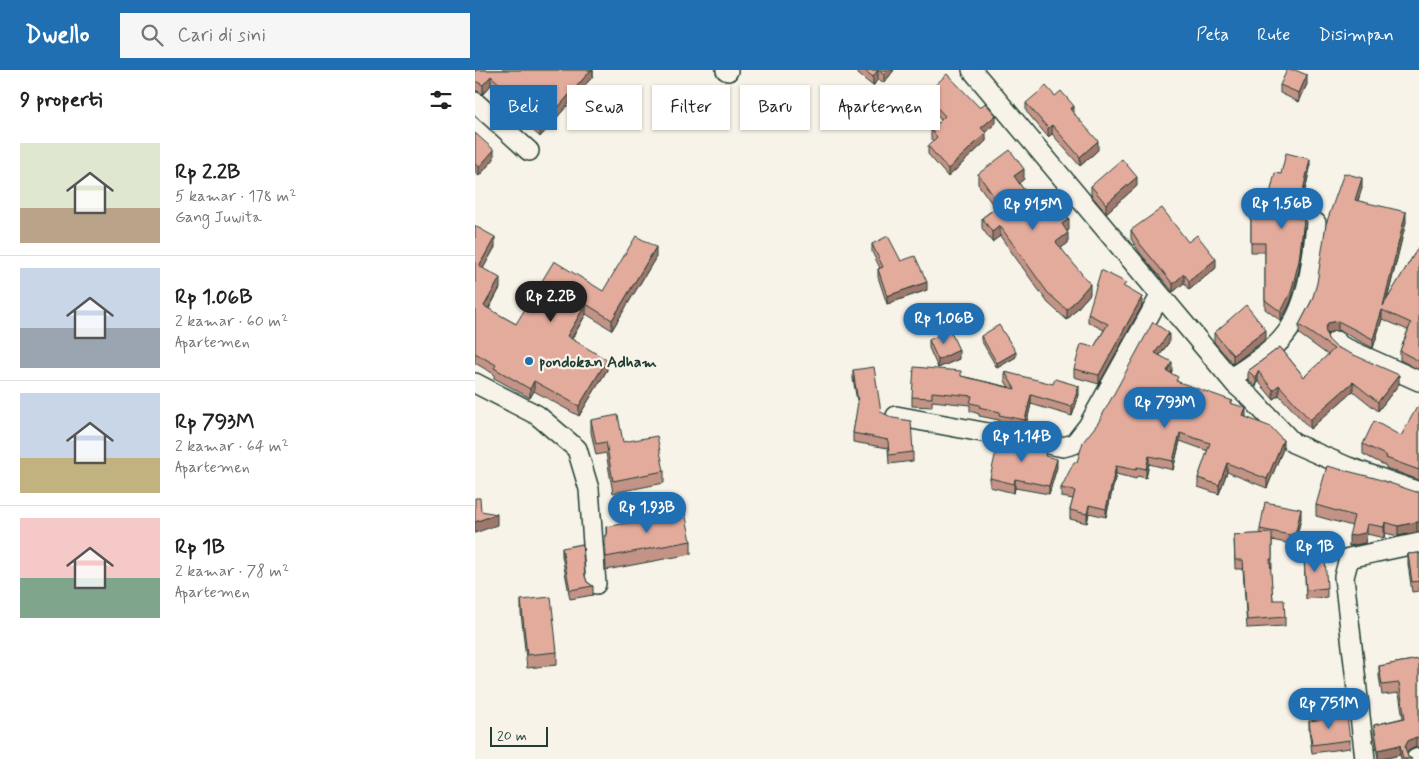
<!DOCTYPE html>
<html lang="id">
<head>
<meta charset="utf-8">
<style>
  :root { --surface:#fff; --page:#f6f6f6; --text:#222; --muted:#767676; --line:#e0e0e0; --accent:#1f6fb2 }
  body { margin:0; font-family:Mynerve,sans-serif; background:var(--page); color:var(--text); height:100vh; display:flex; flex-direction:column; font-size:19px; white-space:nowrap }
  * { box-sizing:border-box; margin:0 }
  p { font-size:16px; color:var(--muted) }
  .icon { flex:none; width:28px; height:28px; fill:none; stroke:currentColor; stroke-width:2; stroke-linecap:round; stroke-linejoin:round }
  .map { position:relative; flex:1; overflow:hidden }
  .panel { display:flex; flex-direction:column; background:var(--surface); width:475px }
  .panel>* { flex:none }
  .banner { position:absolute; left:15px; top:15px; width:475px; height:45px; display:flex; gap:10px }
  .scale { position:absolute; left:15px; bottom:12px; width:58px; box-sizing:border-box; padding-left:5px; border:2px solid #1f3d34; border-top:0; font-size:14px; line-height:18px; white-space:nowrap; color:#1f3d34; -webkit-text-stroke:4px #f7f3e8; paint-order:stroke }
  .price { position:absolute; translate:-50% -42px; padding:0 11px; border-radius:18px; background:var(--accent); color:#fff; font-size:16px; line-height:32px; filter:drop-shadow(0 1px 2px #0008) }
  .price::after { content:''; position:absolute; left:50%; top:30px; width:15px; height:11px; margin-left:-8px; background:inherit; clip-path:polygon(0 0,100% 0,50% 100%) }
  .price.on { background:#222; color:#fff }
  ul { padding:0; list-style:none }
  li { display:flex; align-items:center; gap:15px; height:125px; padding:0 20px }
  li+li { border-top:1px solid var(--line) }
  li span { display:grid; place-items:center; flex:none; width:140px; height:100px; border-radius:0px; color:#555 }
  li>.icon { margin-inline-start:auto }
  span .icon { width:60px; height:60px; fill:#fffc; stroke-width:1 }
  li b { font-size:21px }
  h2 { display:flex; justify-content:space-between; align-items:center; height:60px; padding:0 20px; font-size:21px }
  .pill { padding:0 18px; border-radius:0px; background:var(--surface); box-shadow:0 1px 4px #0004; font-size:18px; line-height:45px }
  .pill.on { background:var(--accent); color:#fff }
  header { display:flex; align-items:center; gap:30px; box-sizing:border-box; height:70px; padding:0 25px; background:var(--accent); color:#fff }
  header strong { font-size:24px }
  nav { display:flex; gap:28px; margin-inline-start:auto; font-size:18px }
  .search { width:350px; height:45px; background:var(--page); display:flex; align-items:center; gap:12px; box-sizing:border-box; padding:0 18px; border-radius:0px; color:var(--muted); font-size:19px }
  main { display:flex; flex:1; min-height:0 }
  .map>svg:first-child { display:block }
</style>
</head>
<body>
<header>
<strong>Dwello</strong>
<div class="search"><svg class="icon" aria-label="search" viewBox="0 0 24 24"><circle cx="10" cy="10" r="6"/><path d="M15 15l6 6"/></svg>Cari di sini</div>
<nav><a>Peta</a><a>Rute</a><a>Disimpan</a></nav>
</header>
<main>
<section class="panel">
<h2>9 properti<svg class="icon" aria-label="filters" viewBox="0 0 24 24"><path d="M4 7h16M4 17h16"/><circle cx="9" cy="7" r="2"/><circle cx="15" cy="17" r="2"/></svg></h2>
<ul>
<li><span style="background:linear-gradient(#dfe7d0 65%,#b9a48a 0)"><svg class="icon" aria-label="home" viewBox="0 0 24 24"><path d="M3 11l9-7 9 7M6 9v11h12V9"/></svg></span><div><b>Rp 2.2B</b><p>5 kamar · 178 m²</p><p>Gang Juwita</p></div></li>
<li><span style="background:linear-gradient(#c9d6e8 60%,#9aa5b1 0)"><svg class="icon" aria-label="home" viewBox="0 0 24 24"><path d="M3 11l9-7 9 7M6 9v11h12V9"/></svg></span><div><b>Rp 1.06B</b><p>2 kamar · 60 m²</p><p>Apartemen</p></div></li>
<li><span style="background:linear-gradient(#c9d6e8 65%,#c2b280 0)"><svg class="icon" aria-label="home" viewBox="0 0 24 24"><path d="M3 11l9-7 9 7M6 9v11h12V9"/></svg></span><div><b>Rp 793M</b><p>2 kamar · 64 m²</p><p>Apartemen</p></div></li>
<li><span style="background:linear-gradient(#f6c9c9 60%,#7fa58c 0)"><svg class="icon" aria-label="home" viewBox="0 0 24 24"><path d="M3 11l9-7 9 7M6 9v11h12V9"/></svg></span><div><b>Rp 1B</b><p>2 kamar · 78 m²</p><p>Apartemen</p></div></li>
</ul>
</section>
<div class="map">
<svg width="944" height="689" viewBox="0 0 944 689">
  <rect width="100%" height="100%" fill="#f7f3e8"/>
  <filter id="ink" filterUnits="userSpaceOnUse"><feTurbulence type="fractalNoise" baseFrequency=".02" numOctaves="2"/><feDisplacementMap in="SourceGraphic" scale="10" xChannelSelector="R" yChannelSelector="G"/><feConvolveMatrix kernelMatrix="1 2 1 2 8 2 1 2 1" color-interpolation-filters="sRGB"/></filter>
  <g filter="url(#ink)">
    <g fill="none" stroke-linecap="round" stroke-linejoin="round">
      <g stroke="#1f3d34" stroke-width="22">
        <g id="street">
          <polyline points="251,0 253,1"/>
          <polyline points="497,0 760,314 776,328 818,373 873,397 944,422"/>
          <polyline points="0,32 54,81"/>
          <polyline points="861,271 866,276 944,311"/>
          <path d="M756,308C771,298 787,288 800,276C833,246 837,194 841,153"/>
          <polyline points="0,313 62,345 102,379 114,419 121,514"/>
          <polyline points="421,346 588,377 599,374 613,356 685,226"/>
          <polyline points="890,689 869,507 874,488 944,473"/>
          <polyline points="941,689 944,688"/>
        </g>
      </g>
      <use href="#street" stroke="#f7f3e8" stroke-width="19"/>
    </g>
    <g fill="#c39386" stroke="#1f3d34">
      <polygon points="0,0 118,0 118,6 65,67 49,52 49,45 16,15 8,24 2,21 0,21"/>
      <polygon points="383,0 419,0 409,13 403,9 398,16 383,4"/>
      <polygon points="832,14 824,32 805,23 805,15"/>
      <polygon points="450,25 505,38 521,53 510,62 511,71 473,107 453,84 453,76 458,71 456,68 456,60 466,50 450,33"/>
      <polygon points="580,26 599,43 623,80 605,96 577,64 573,67 551,41 551,33"/>
      <polygon points="0,63 19,89 4,106 0,103"/>
      <polygon points="835,98 824,148 829,158 824,200 816,231 806,251 790,239 790,182 776,182 776,148 789,148 806,104"/>
      <polygon points="503,104 549,109 544,113 564,141 577,141 594,160 592,161 593,173 586,178 615,224 592,250 573,233 525,166 517,172 507,158 507,148 520,138 503,114"/>
      <polygon points="616,116 662,116 631,143 616,125"/>
      <polygon points="887,118 883,131 931,152 912,230 944,176 944,300 925,290 925,281 933,260 907,249 898,278 863,260 853,263 852,266 853,269 861,277 924,314 903,341 878,321 835,359 804,325 798,329 783,311 781,317 773,310 773,301 805,277 829,307 853,285 824,264 824,255 837,230"/>
      <polygon points="0,156 20,177 8,198 25,218 14,239 41,254 128,221 181,187 137,260 111,244 97,269 132,300 104,346 59,321 55,328 19,308 19,304 0,293"/>
      <polygon points="656,160 713,172 741,198 714,220 709,213 698,222 665,183 656,169"/>
      <polygon points="397,174 426,191 452,220 412,234 403,207 403,199 405,198 397,182"/>
      <polygon points="652,219 667,236 624,314 599,307 599,299 619,277 629,260 613,252 613,244"/>
      <polygon points="739,263 791,269 758,294 739,272"/>
      <polygon points="506,266 541,287 522,298 506,270"/>
      <polygon points="454,270 484,289 463,298 454,278"/>
      <polygon points="694,272 685,285 697,301 696,303 703,312 758,334 771,347 808,379 792,418 752,402 744,424 723,417 723,408 733,381 705,371 698,400 674,394 671,408 662,406 661,409 641,404 631,447 614,443 612,453 595,449 595,440 598,429 586,427 586,418 602,392"/>
      <polygon points="378,300 406,342 438,382 438,391 414,394 413,378 378,372 378,363 383,336 378,309"/>
      <polygon points="530,302 604,325 597,346 556,334 550,359 524,354 524,350 504,346 504,344 495,341 495,335 457,331 457,337 437,336 437,327 486,306 534,317 530,311"/>
      <polygon points="944,338 944,410 911,398 911,396 888,384 888,374 926,366"/>
      <polygon points="116,350 189,401 189,413 138,423 131,383 121,385 116,362"/>
      <polygon points="572,387 582,397 574,424 540,418 539,423 515,417 515,408"/>
      <polygon points="941,422 944,422 944,462 942,462 923,466 910,463 909,468 892,464 890,473 874,476 877,456 841,446 841,435"/>
      <polygon points="826,448 820,475 797,470 797,498 795,498 798,530 810,547 810,556 772,558 768,499 760,499 759,465 785,464 785,459"/>
      <polygon points="131,457 216,471 216,484 131,500 130,478 130,465 131,465"/>
      <polygon points="87,478 110,506 112,512 118,516 118,525 95,529 87,486"/>
      <polygon points="944,483 944,521 937,522 933,494 933,484"/>
      <polygon points="829,488 852,518 852,527 831,529"/>
      <polygon points="46,530 82,582 82,595 52,598 46,543"/>
      <polygon points="944,589 944,678 941,677 933,681 932,683 933,687 937,689 926,689 925,685 907,689 903,689 899,665 899,655 928,648 924,623 907,625 904,606 904,596"/>
      <polygon points="834,651 875,670 875,678 837,683 834,660"/>
    </g>
    <g fill="#9f786d" stroke="#1f3d34">
      <polygon points="116,0 118,0 118,6 65,67 65,58"/>
      <polygon points="403,0 403,9 398,16 398,7"/>
      <polygon points="412,0 419,0 409,13 409,5"/>
      <polygon points="832,5 832,14 824,32 824,23"/>
      <polygon points="16,6 16,15 8,24 8,15"/>
      <polygon points="599,36 599,45 595,39"/>
      <polygon points="521,45 521,53 506,66 506,58"/>
      <polygon points="577,55 577,64 573,67 573,58"/>
      <polygon points="511,63 511,71 473,107 473,99"/>
      <polygon points="623,71 623,80 605,96 605,87"/>
      <polygon points="19,80 19,89 4,106 4,97"/>
      <polygon points="835,89 835,98 822,157 822,148"/>
      <polygon points="549,99 549,109 539,117 539,106"/>
      <polygon points="662,107 662,116 631,143 631,134"/>
      <polygon points="887,108 887,118 880,139 880,130"/>
      <polygon points="931,142 931,152 909,241 908,236"/>
      <polygon points="594,149 594,160 587,164 587,154"/>
      <polygon points="829,149 829,158 824,200 816,231 806,251 806,242"/>
      <polygon points="525,156 525,166 517,172 517,162"/>
      <polygon points="593,163 593,173 581,182 581,172"/>
      <polygon points="20,167 20,177 4,206 4,196"/>
      <polygon points="181,177 181,187 137,260 137,250"/>
      <polygon points="741,189 741,198 714,220 714,211"/>
      <polygon points="709,204 709,213 698,222 698,214"/>
      <polygon points="25,208 25,218 9,246 9,236"/>
      <polygon points="452,212 452,220 412,234 412,226"/>
      <polygon points="615,214 615,224 592,250 592,240"/>
      <polygon points="667,227 667,236 624,314 624,305"/>
      <polygon points="111,234 111,244 92,276 92,266"/>
      <polygon points="907,240 907,249 898,278 898,269"/>
      <polygon points="863,251 863,260 853,263 850,269 850,259 853,253"/>
      <polygon points="791,260 791,269 758,294 758,285"/>
      <polygon points="694,263 694,272 680,292 680,283"/>
      <polygon points="484,280 484,289 463,298 463,290"/>
      <polygon points="541,282 541,287 522,298 522,293"/>
      <polygon points="132,290 132,300 104,346 104,336"/>
      <polygon points="697,292 697,301 692,310 692,301"/>
      <polygon points="783,301 783,311 781,317 781,308"/>
      <polygon points="924,305 924,314 903,341 903,332"/>
      <polygon points="59,311 59,321 55,328 55,319"/>
      <polygon points="878,312 878,321 835,359 835,350"/>
      <polygon points="804,315 804,325 798,329 798,320"/>
      <polygon points="604,316 604,325 597,346 597,337"/>
      <polygon points="556,325 556,334 550,359 550,350"/>
      <polygon points="771,338 771,347 768,346"/>
      <polygon points="705,363 705,371 698,400 698,391"/>
      <polygon points="808,370 808,379 792,418 792,409"/>
      <polygon points="674,386 674,394 671,408 671,399"/>
      <polygon points="582,389 582,397 574,424 574,416"/>
      <polygon points="752,393 752,402 744,424 744,415"/>
      <polygon points="641,396 641,404 631,447 631,439"/>
      <polygon points="540,409 540,418 539,423 539,414"/>
      <polygon points="614,435 614,443 612,453 612,444"/>
      <polygon points="826,439 826,448 820,475 820,466"/>
      <polygon points="22,444 22,455 0,463 0,452"/>
      <polygon points="910,452 910,463 909,468 909,457"/>
      <polygon points="942,452 942,462 923,466 923,456"/>
      <polygon points="892,454 892,464 890,473 874,476 874,466"/>
      <polygon points="941,667 941,677 933,681 930,687 930,677 933,671"/>
      <polygon points="925,675 925,685 907,689 903,689 903,680"/>
    </g>
    <g fill="#e3ab9c" stroke="#1f3d34">
      <polygon points="0,0 116,0 65,58 49,43 52,39 16,6 8,15 2,12 0,12"/>
      <polygon points="389,0 412,0 409,5 403,0 398,7"/>
      <polygon points="812,0 820,0 832,5 824,23 805,15"/>
      <polygon points="472,4 505,38 510,33 521,45 506,58 511,63 473,99 453,76 462,67 456,60 470,46 450,25"/>
      <polygon points="571,16 580,26 586,21 599,36 595,39 623,71 605,87 577,55 573,58 551,33"/>
      <polygon points="0,63 19,80 4,97 0,94"/>
      <polygon points="535,80 549,99 539,106 564,141 573,134 577,141 584,136 594,149 587,154 593,163 581,172 615,214 592,240 573,223 525,156 517,162 507,148 525,135 503,104"/>
      <polygon points="811,83 835,89 822,148 829,149 824,191 816,222 806,242 790,230 790,173 776,173 776,148 789,148 800,103 806,104"/>
      <polygon points="647,89 662,107 631,134 616,116"/>
      <polygon points="869,103 887,108 880,130 931,142 908,236 944,176 944,291 925,281 936,253 907,240 898,269 863,251 853,253 850,259 853,269 861,277 924,305 903,332 878,312 835,350 804,315 798,320 783,301 781,308 773,301 805,277 829,307 859,279 824,255 837,230 842,213 851,154"/>
      <polygon points="687,138 713,172 722,165 741,189 714,211 709,204 698,214 665,174 656,160"/>
      <polygon points="0,156 20,167 4,196 25,208 9,236 41,254 79,191 128,221 161,166 181,177 137,250 111,234 92,266 132,290 104,336 59,311 55,319 19,298 21,295 0,283"/>
      <polygon points="413,166 426,191 440,186 452,212 412,226 403,199 408,197 397,174"/>
      <polygon points="626,200 652,213 648,216 667,227 624,305 599,299 606,274 619,277 633,254 613,244"/>
      <polygon points="771,235 791,260 758,285 739,263"/>
      <polygon points="678,252 694,263 680,283 697,292 692,301 703,307 701,311 758,331 755,333 771,338 768,346 796,357 808,370 792,409 752,393 744,415 723,408 735,373 705,363 698,391 674,386 671,399 662,397 661,400 641,396 631,439 614,435 612,444 595,440 600,421 586,418 599,392 602,392 608,372 623,353"/>
      <polygon points="524,255 541,282 522,293 506,266"/>
      <polygon points="475,260 484,280 463,290 454,270"/>
      <polygon points="399,297 406,342 418,348 436,351 438,382 414,385 413,370 378,363 383,332 378,300"/>
      <polygon points="439,297 486,301 486,306 540,319 530,302 578,314 580,309 604,316 597,337 556,325 550,350 524,345 525,342 504,337 505,335 495,333 497,326 457,322 457,328 437,327"/>
      <polygon points="942,337 944,338 944,400 911,388 912,386 888,374 899,351 926,366"/>
      <polygon points="143,345 148,372 182,366 189,401 138,411 131,372 121,374 116,350"/>
      <polygon points="524,368 572,377 570,386 582,389 574,416 540,409 539,414 515,408"/>
      <polygon points="852,396 900,408 941,422 944,422 944,452 942,452 923,456 910,452 909,457 892,454 890,463 874,466 879,446 841,435"/>
      <polygon points="0,428 5,428 6,441 22,444 0,452"/>
      <polygon points="790,432 826,439 820,466 785,459"/>
      <polygon points="210,442 216,471 131,487 130,465 132,465 131,457"/>
      <polygon points="797,463 797,489 795,489 798,530 809,530 810,547 772,550 768,490 760,490 759,465"/>
      <polygon points="107,474 110,506 112,512 118,516 95,520 87,478"/>
      <polygon points="944,483 944,511 937,512 933,484"/>
      <polygon points="850,487 852,518 831,520 829,488"/>
      <polygon points="76,527 82,582 52,585 46,530"/>
      <polygon points="944,589 944,668 941,667 933,671 930,677 933,687 937,689 928,689 925,675 903,680 899,655 930,648 924,613 907,615 904,596"/>
      <polygon points="872,646 875,670 837,675 834,651"/>
    </g>
  </g>
  <circle fill="#1f6fb2" stroke="#f7f3e8" stroke-width="2" cx="54" cy="291" r="5"/>
  <g text-anchor="middle" stroke-width="4.5" stroke-linejoin="round" paint-order="stroke">
    <g font-size="16" font-weight="bold" fill="#1f3d34" stroke="#f7f3e8" text-anchor="start">
      <text x="64" y="297">pondokan Adham</text>
    </g>
  </g>
</svg>
<div class="scale">20 m</div>
<b class="price" style="left:807px;top:160px">Rp 1.56B</b>
<b class="price" style="left:558px;top:161px">Rp 915M</b>
<b class="price on" style="left:76px;top:253px">Rp 2.2B</b>
<b class="price" style="left:469px;top:275px">Rp 1.06B</b>
<b class="price" style="left:690px;top:359px">Rp 793M</b>
<b class="price" style="left:547px;top:393px">Rp 1.14B</b>
<b class="price" style="left:172px;top:464px">Rp 1.93B</b>
<b class="price" style="left:840px;top:503px">Rp 1B</b>
<b class="price" style="left:854px;top:660px">Rp 751M</b>
<div class="banner">
<a class="pill on">Beli</a>
<a class="pill">Sewa</a>
<a class="pill">Filter</a>
<a class="pill">Baru</a>
<a class="pill">Apartemen</a>
</div>
</div>
</main>
</body>
</html>
